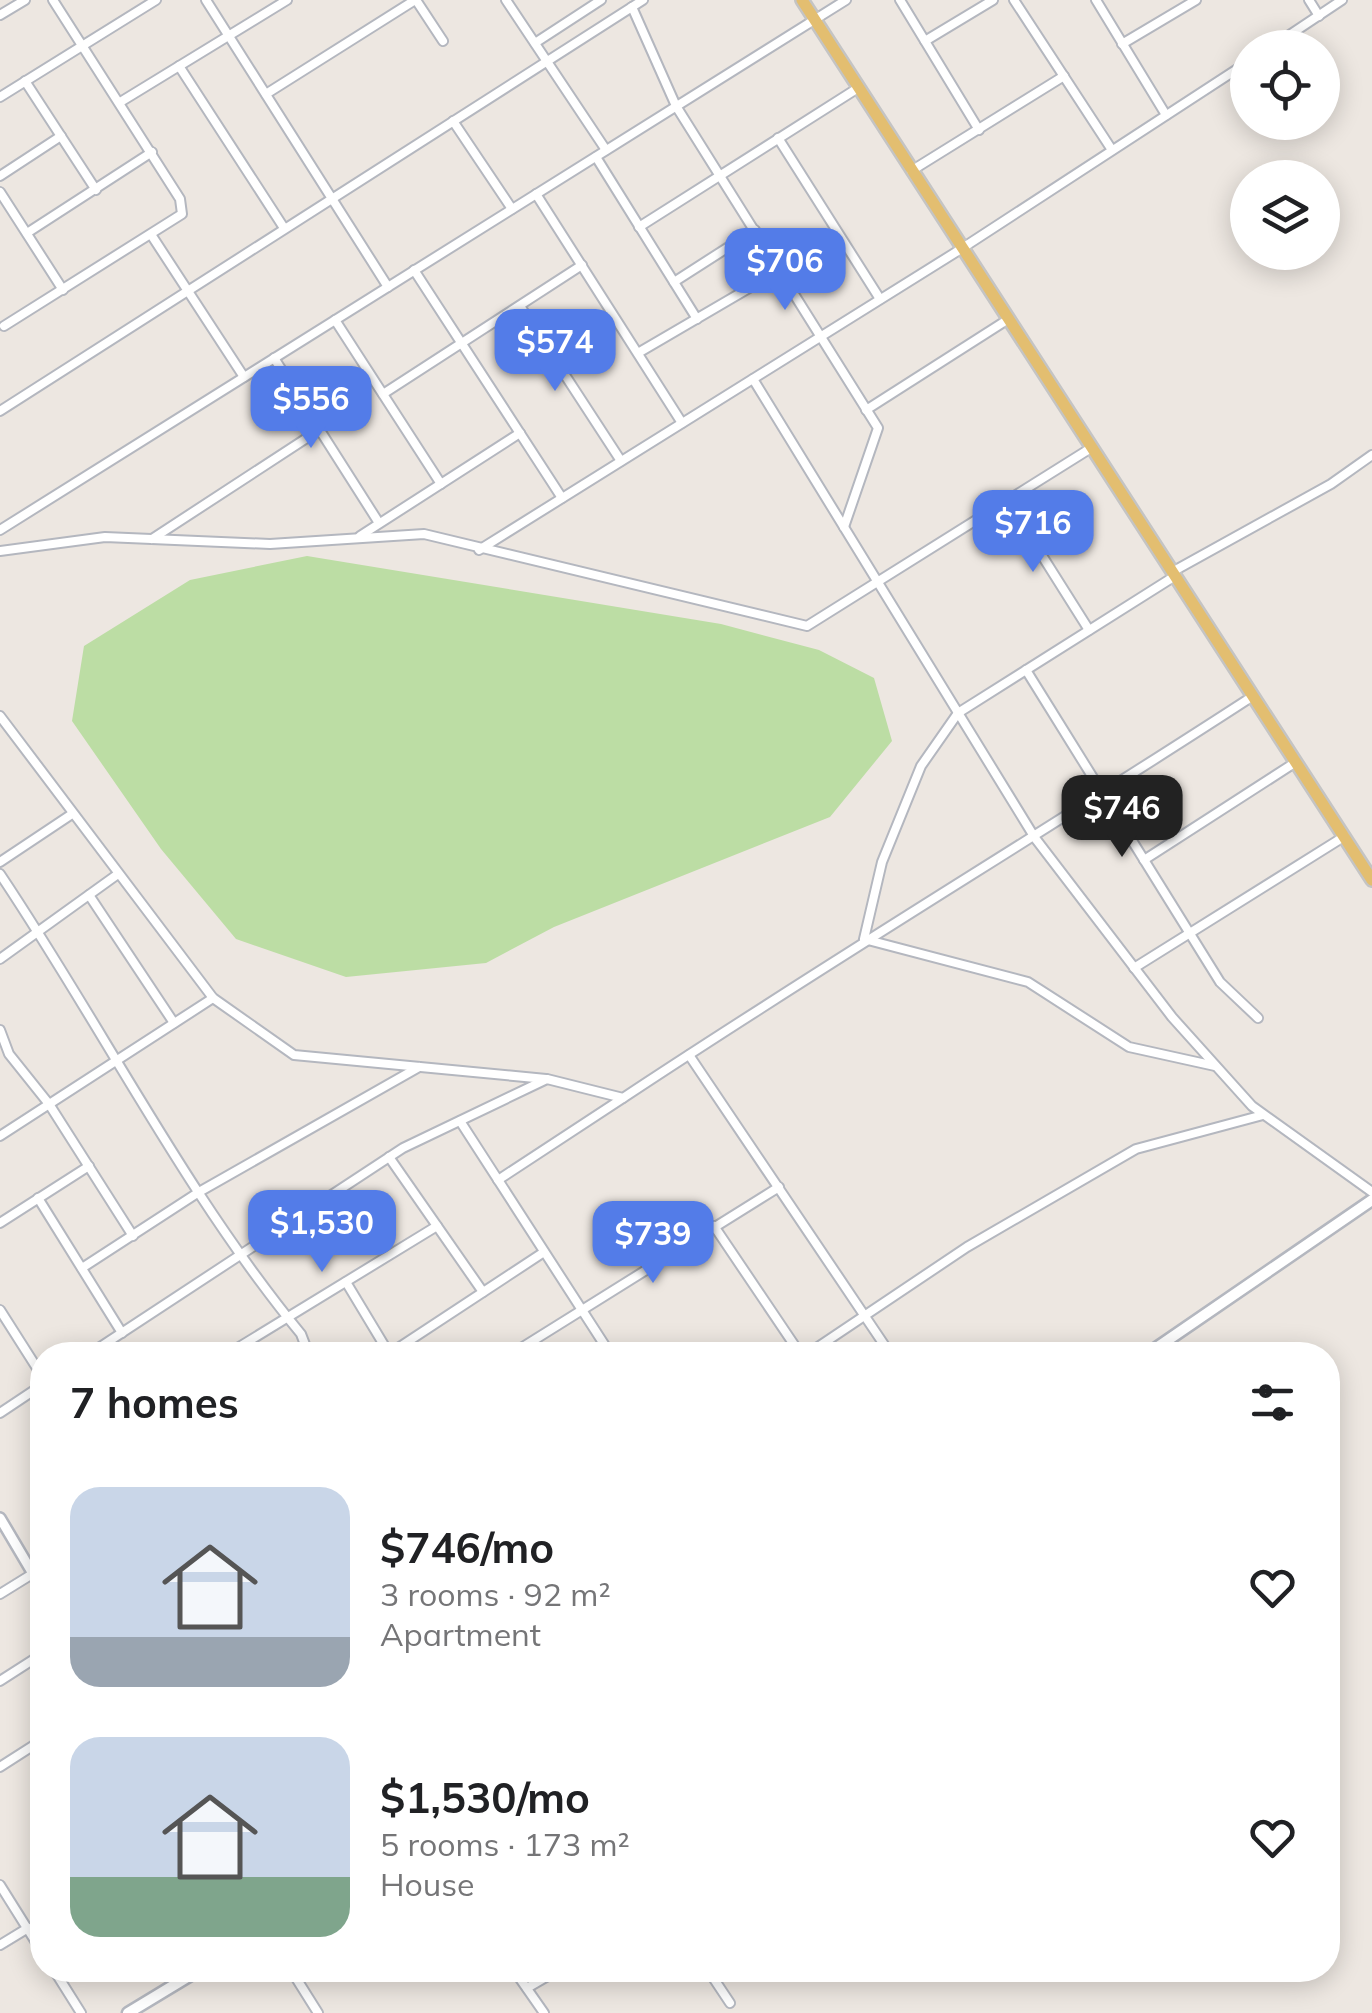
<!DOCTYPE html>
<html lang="en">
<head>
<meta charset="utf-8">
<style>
  :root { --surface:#fff; --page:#f6f6f6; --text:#202124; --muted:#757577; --accent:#537ce8 }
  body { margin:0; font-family:Mulish,sans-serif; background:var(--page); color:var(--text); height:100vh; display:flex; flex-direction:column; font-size:38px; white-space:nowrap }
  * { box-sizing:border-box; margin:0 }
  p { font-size:32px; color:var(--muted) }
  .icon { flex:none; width:55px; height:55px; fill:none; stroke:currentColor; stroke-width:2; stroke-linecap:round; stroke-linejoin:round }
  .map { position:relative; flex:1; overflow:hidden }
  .sheet { position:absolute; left:30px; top:1342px; width:1310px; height:640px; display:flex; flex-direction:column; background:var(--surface); border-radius:40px; box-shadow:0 5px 25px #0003 }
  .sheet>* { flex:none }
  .buttons { position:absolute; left:1230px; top:30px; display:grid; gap:20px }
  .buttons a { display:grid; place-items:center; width:110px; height:110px; border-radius:50%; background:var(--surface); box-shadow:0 5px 25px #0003; font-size:50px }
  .price { position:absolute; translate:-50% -85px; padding:0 22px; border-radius:20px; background:var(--accent); color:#fff; font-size:32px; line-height:65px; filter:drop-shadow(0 2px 5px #0008) }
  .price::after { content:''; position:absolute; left:50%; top:60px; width:30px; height:22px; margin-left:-15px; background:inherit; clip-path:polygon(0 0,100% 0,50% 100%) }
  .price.current { background:#222; color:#fff }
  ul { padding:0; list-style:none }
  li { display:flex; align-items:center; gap:30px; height:250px; padding:0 40px }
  li span { display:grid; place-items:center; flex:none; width:280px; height:200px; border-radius:30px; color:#555 }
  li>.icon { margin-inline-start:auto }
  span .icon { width:120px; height:120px; fill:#fffc; stroke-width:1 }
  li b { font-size:42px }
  h2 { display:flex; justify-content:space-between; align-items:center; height:120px; padding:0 40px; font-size:42px }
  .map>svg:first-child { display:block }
</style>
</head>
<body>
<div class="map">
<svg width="1372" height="2013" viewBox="0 0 1372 2013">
  <rect width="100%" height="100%" fill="#ede7e1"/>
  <polygon fill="#bcdda4" points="307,556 721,624 819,650 874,678 892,741 830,817 554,927 486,963 346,977 236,939 161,849 72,721 84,646 190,580"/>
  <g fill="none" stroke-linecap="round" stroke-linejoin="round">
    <g stroke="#b4b7bf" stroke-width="12">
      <g id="minor">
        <polyline points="206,0 388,287"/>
        <polyline points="416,0 443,41"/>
        <polyline points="506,0 606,150"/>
        <polyline points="900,0 979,130"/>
        <polyline points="1014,0 1112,150"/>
        <polyline points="1096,0 1166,115"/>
        <polyline points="1309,0 1319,16"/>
        <polyline points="632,7 676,106 878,428 844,527"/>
        <polyline points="0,15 25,0"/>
        <polyline points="925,41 993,0"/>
        <polyline points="535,43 601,0"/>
        <polyline points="1122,44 1196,0"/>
        <polyline points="1270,48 1342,0"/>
        <polyline points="179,66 284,228"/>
        <polyline points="25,81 96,190"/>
        <polyline points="266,94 415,0"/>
        <polyline points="0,97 156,0"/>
        <polyline points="122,101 287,0"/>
        <polyline points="453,121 512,209"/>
        <polyline points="778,138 880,299"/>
        <polyline points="596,157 697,319"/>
        <polyline points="911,171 1064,76"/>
        <polyline points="0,176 61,136"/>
        <polyline points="0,192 63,290"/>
        <polyline points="536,194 682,423"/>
        <polyline points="639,227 858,88"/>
        <polyline points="27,233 152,152"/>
        <polyline points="152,236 244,377"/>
        <polyline points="414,270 562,498"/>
        <polyline points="674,282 755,230"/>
        <polyline points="520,306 621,461"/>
        <polyline points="335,320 441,484"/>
        <polyline points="4,326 182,214 180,199 53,0"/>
        <polyline points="638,353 780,270"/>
        <polyline points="274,358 379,523"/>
        <polyline points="753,379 1035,838 1172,1017 1252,1106 1372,1192"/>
        <polyline points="383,394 582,265"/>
        <polyline points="866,410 1007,320"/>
        <polyline points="0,411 643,0"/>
        <polyline points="1007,500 1089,630"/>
        <polyline points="0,530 846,0"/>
        <polyline points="360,536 520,433"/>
        <polyline points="152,539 319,430"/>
        <polyline points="479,550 961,249 1248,62"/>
        <polyline points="0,551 105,537 270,544 424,534 807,626 1091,448"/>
        <polyline points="1172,572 1331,484 1372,455"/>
        <polyline points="1175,576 958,713 921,766 882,862 864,939 1028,982 1129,1047 1215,1066"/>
        <polyline points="1026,670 1220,982 1258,1018"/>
        <polyline points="0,716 213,998 294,1055 546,1079"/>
        <polyline points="1144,860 1296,762"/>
        <polyline points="0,862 72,814"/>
        <path d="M0,874C102,1026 185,1193 301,1334L309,1355"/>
        <polyline points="89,895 174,1023"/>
        <polyline points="0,959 118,874"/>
        <polyline points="1134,968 1345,836"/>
        <polyline points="0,1030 9,1054 49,1104 133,1236"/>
        <polyline points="689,1055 891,1355"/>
        <polyline points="460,1121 611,1355"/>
        <polyline points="0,1136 213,998"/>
        <polyline points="389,1157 483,1292"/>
        <polyline points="498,1180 623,1098"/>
        <polyline points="38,1198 122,1333"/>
        <polyline points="0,1223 89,1166"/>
        <polyline points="714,1226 801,1355"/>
        <polyline points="82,1268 199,1192 419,1067"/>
        <polyline points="346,1282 390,1355"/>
        <polyline points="0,1310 42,1376"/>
        <polyline points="110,1341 119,1355"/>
        <polyline points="389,1354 544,1252"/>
        <path d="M88,1355L403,1148L547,1079L623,1098C831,960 1044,832 1253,696"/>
        <polyline points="226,1355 437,1226"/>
        <polyline points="510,1355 779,1187"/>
        <polyline points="806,1355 967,1247 1136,1149 1263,1115"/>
        <polyline points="0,1413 42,1385"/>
        <polyline points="0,1594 42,1568"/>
        <polyline points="0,1681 42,1654"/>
        <polyline points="0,1767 42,1740"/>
        <polyline points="0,1885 42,1952"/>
        <polyline points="0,1945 28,1928"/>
        <polyline points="54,1970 81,2013"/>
        <polyline points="291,1970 318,2013"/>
        <polyline points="514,1970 544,2013"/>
        <polyline points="708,1970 730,2003"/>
        <polyline points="527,1988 558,1970"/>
      </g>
    </g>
    <g stroke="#b4b7bf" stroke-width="14">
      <polyline id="tertiary" points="0,1518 42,1589"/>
    </g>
    <g stroke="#b4b7bf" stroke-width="15">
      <g id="secondary">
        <polyline points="1146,1355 1372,1200"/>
        <polyline points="128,2013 199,1970"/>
      </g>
    </g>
    <g stroke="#c4c4c4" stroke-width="16">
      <polyline id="primary" points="802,0 1372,880"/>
    </g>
    <use href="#minor" stroke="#fff" stroke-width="8"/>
    <use href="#tertiary" stroke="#fff" stroke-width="9"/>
    <use href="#secondary" stroke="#fff" stroke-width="10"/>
    <use href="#primary" stroke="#e3be70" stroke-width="11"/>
  </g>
</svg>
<div class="buttons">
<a><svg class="icon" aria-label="locate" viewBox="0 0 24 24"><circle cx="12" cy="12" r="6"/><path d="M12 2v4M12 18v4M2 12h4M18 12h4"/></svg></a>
<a><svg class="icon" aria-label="layers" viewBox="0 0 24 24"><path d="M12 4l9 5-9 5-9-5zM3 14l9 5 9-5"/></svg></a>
</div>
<b class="price" style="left:785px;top:313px">$706</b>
<b class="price" style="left:555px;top:394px">$574</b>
<b class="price" style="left:311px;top:451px">$556</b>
<b class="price" style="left:1033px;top:575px">$716</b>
<b class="price current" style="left:1122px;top:860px">$746</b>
<b class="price" style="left:322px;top:1275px">$1,530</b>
<b class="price" style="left:653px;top:1286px">$739</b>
<section class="sheet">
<h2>7 homes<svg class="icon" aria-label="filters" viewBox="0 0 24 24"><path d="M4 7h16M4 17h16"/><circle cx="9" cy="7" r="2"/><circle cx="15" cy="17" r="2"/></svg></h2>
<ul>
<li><span style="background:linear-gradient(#c9d6e8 75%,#9aa5b1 0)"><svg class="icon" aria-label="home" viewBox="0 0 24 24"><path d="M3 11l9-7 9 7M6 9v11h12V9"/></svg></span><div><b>$746/mo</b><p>3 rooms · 92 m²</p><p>Apartment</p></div><svg class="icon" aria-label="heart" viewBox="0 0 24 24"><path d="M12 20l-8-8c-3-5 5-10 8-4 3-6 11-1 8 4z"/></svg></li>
<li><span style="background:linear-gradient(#c9d6e8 70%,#7fa58c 0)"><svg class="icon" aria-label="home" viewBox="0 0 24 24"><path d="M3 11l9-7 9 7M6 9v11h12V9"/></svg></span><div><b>$1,530/mo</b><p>5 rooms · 173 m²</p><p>House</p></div><svg class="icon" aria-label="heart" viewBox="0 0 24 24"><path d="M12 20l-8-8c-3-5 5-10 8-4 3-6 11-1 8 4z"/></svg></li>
</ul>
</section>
</div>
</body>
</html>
